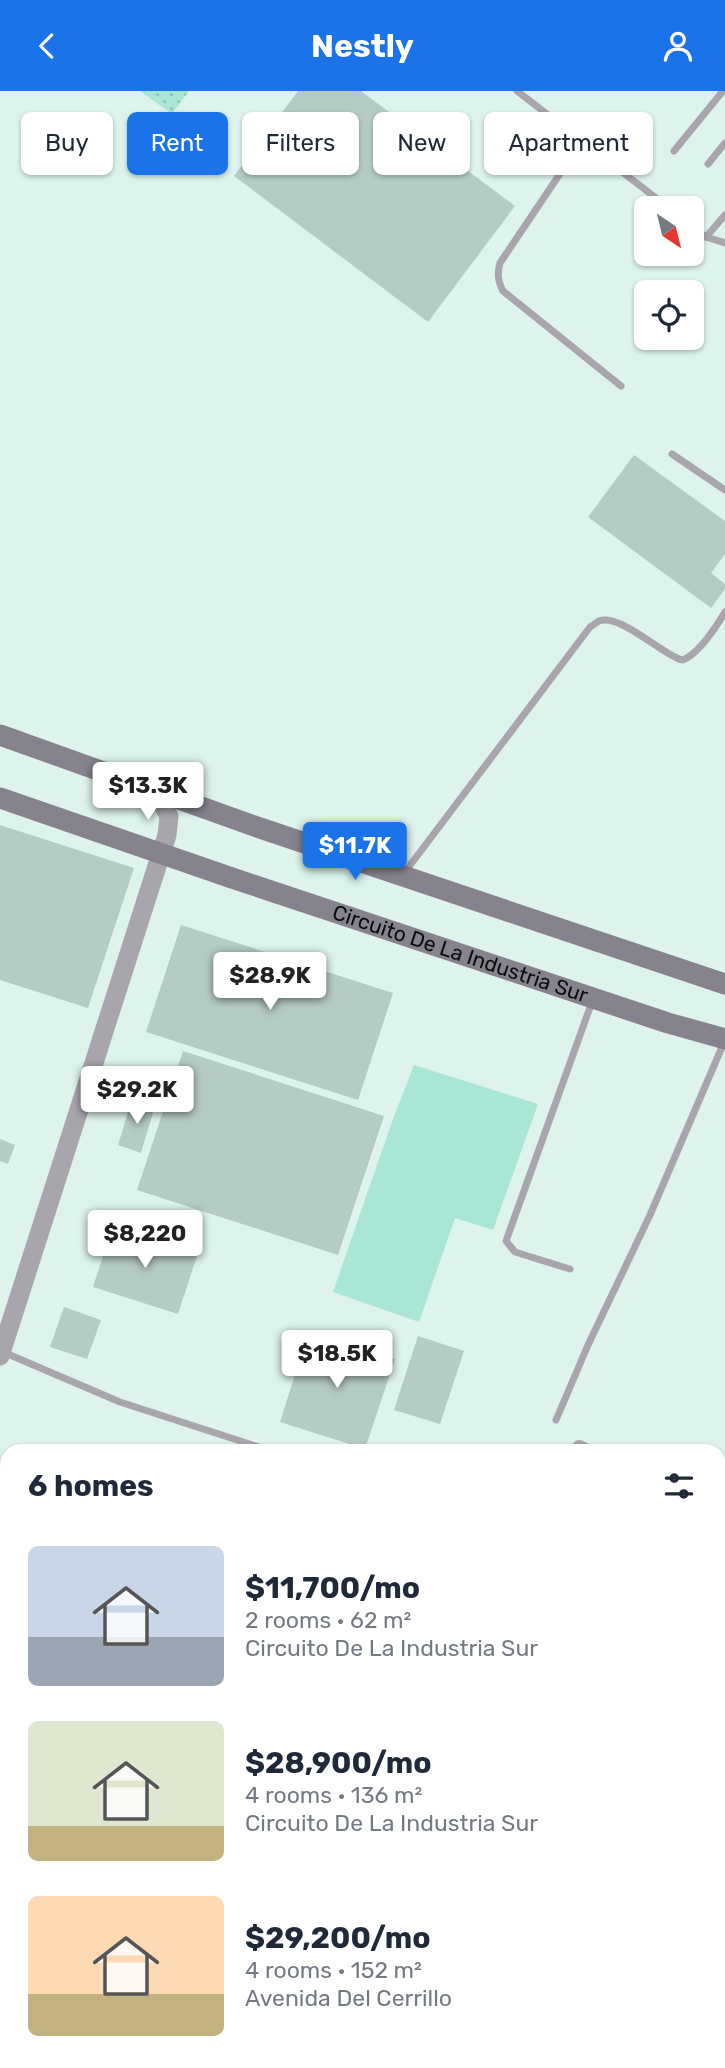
<!DOCTYPE html>
<html lang="en">
<head>
<meta charset="utf-8">
<style>
  :root { --surface:#fff; --page:#f6f6f7; --text:#1f2937; --muted:#747a83; --accent:#1a73e8 }
  body { margin:0; font-family:Rubik,sans-serif; background:var(--page); color:var(--text); height:100vh; display:flex; flex-direction:column; font-size:26px; white-space:nowrap }
  * { box-sizing:border-box; margin:0 }
  p { font-size:23px; color:var(--muted) }
  .icon { flex:none; width:38px; height:38px; fill:none; stroke:currentColor; stroke-width:2; stroke-linecap:round; stroke-linejoin:round }
  .map { position:relative; flex:1; overflow:hidden }
  .details { position:absolute; left:0px; top:1353px; width:726px; height:625px; display:flex; flex-direction:column; background:var(--surface); border-radius:21px 21px 0 0; box-shadow:0 2px 5px #0004 }
  .details>* { flex:none }
  .banner { position:absolute; left:21px; top:21px; width:684px; height:63px; display:flex; gap:14px }
  .needle { width:46px; rotate:145deg }
  .buttons { position:absolute; left:634px; top:105px; display:grid; gap:14px }
  .buttons a { display:grid; place-items:center; width:70px; height:70px; border-radius:10px; background:var(--surface); box-shadow:0 2px 5px #0004; font-size:35px }
  .price { position:absolute; translate:-50% -60px; padding:0 16px; border-radius:7px; background:#fff; color:#222; font-size:23px; line-height:46px; filter:drop-shadow(0 2px 4px #0008) }
  .price::after { content:''; position:absolute; left:50%; top:42px; width:21px; height:16px; margin-left:-10px; background:inherit; clip-path:polygon(0 0,100% 0,50% 100%) }
  .price.selected { background:var(--accent); color:#fff }
  ul { padding:0; list-style:none }
  li { display:flex; align-items:center; gap:21px; height:175px; padding:0 28px }
  li span { display:grid; place-items:center; flex:none; width:196px; height:140px; border-radius:10px; color:#555 }
  li>.icon { margin-inline-start:auto }
  span .icon { width:84px; height:84px; fill:#fffc; stroke-width:1 }
  li b { font-size:30px }
  h2 { display:flex; justify-content:space-between; align-items:center; height:84px; padding:0 28px; font-size:30px }
  .pill { padding:0 24px; border-radius:10px; background:var(--surface); box-shadow:0 2px 5px #0004; font-size:24px; line-height:63px }
  .pill.selected { background:var(--accent); color:#fff }
  header { display:flex; justify-content:space-between; align-items:center; height:91px; padding:0 28px; background:var(--accent); color:#fff; font-size:32px; font-weight:700 }
  .map>svg:first-child { display:block }
</style>
</head>
<body>
<header><svg class="icon" aria-label="back" viewBox="0 0 24 24"><path d="M15 5l-7 7 7 7"/></svg>Nestly<svg class="icon" aria-label="person" viewBox="0 0 24 24"><circle cx="12" cy="8" r="4"/><path d="M4 21q1-7 8-7t8 7"/></svg></header>
<div class="map">
<svg width="725" height="1977" viewBox="0 0 725 1977">
  <defs>
    <pattern id="park-dots" width="8" height="8" patternUnits="userSpaceOnUse" patternTransform="scale(1.75)"><rect width="8" height="8" fill="#aae6d5"/><path d="M2 2h.1M6 6h.1" fill="none" stroke="#91c4b6" stroke-width="1.8" stroke-linecap="round"/></pattern>
  </defs>
  <rect width="100%" height="100%" fill="#ddf3ec"/>
  <polygon fill="url(#park-dots)" points="140,0 189,0 172,23"/>
  <polygon fill="#aae6d5" points="414,974 538,1013 493,1139 455,1127 419,1231 333,1201 393,1028"/>
  <g fill="#b6cbc5">
    <polygon points="298,0 361,0 515,115 428,231 234,85"/>
    <polygon points="634,364 725,430 725,463 711,482 725,493 725,498 711,517 588,426"/>
    <polygon points="0,734 134,777 88,917 0,889"/>
    <polygon points="181,834 393,902 358,1009 146,941"/>
    <polygon points="183,960 384,1025 338,1164 137,1099"/>
    <polygon points="132,1008 155,1015 141,1062 118,1054"/>
    <polygon points="0,1048 15,1054 8,1073 0,1070"/>
    <polygon points="113,1134 198,1162 178,1223 93,1196"/>
    <polygon points="64,1216 101,1229 87,1268 50,1256"/>
    <polygon points="309,1240 395,1268 365,1358 280,1331"/>
    <polygon points="418,1245 464,1260 440,1333 394,1319"/>
    <polygon points="6,1492 7,1492 7,1650 0,1648 0,1512"/>
  </g>
  <g fill="none" stroke-linecap="round" stroke-linejoin="round">
    <g stroke="#a8a5ad" stroke-width="7">
      <polyline points="517,0 669,117"/>
      <path d="M582,50L500,172C497,183 498,190 503,200L621,295"/>
      <polyline points="674,60 723,0"/>
      <polyline points="708,73 725,52"/>
      <polyline points="691,135 706,146 725,152"/>
      <polyline points="706,146 725,124"/>
      <polyline points="672,363 725,399"/>
      <path d="M405,781L590,536C592,535 597,531 599,530C620,522 661,563 682,569C697,565 717,535 725,521"/>
      <polyline points="570,1178 515,1161 506,1150 593,908"/>
      <polyline points="3,1261 120,1311 271,1360"/>
      <polyline points="556,1329 588,1254 650,1124 725,949"/>
      <polyline points="0,1951 7,1953"/>
      <polyline points="58,1970 78,1977"/>
    </g>
    <g stroke="#a8a5ad" stroke-width="14">
      <polyline points="579,1356 588,1360"/>
      <polyline points="719,1417 725,1420"/>
      <polyline points="719,1865 725,1867"/>
      <polyline points="539,1970 553,1977"/>
    </g>
    <polyline stroke="#a8a5ad" stroke-width="19" points="0,1265 167,744 169,725 154,698"/>
    <g stroke="#87838e" stroke-width="21">
      <polyline points="0,644 260,737 725,893"/>
      <path id="s1" d="M0,707L232,787L668,932L725,948"/>
      <polyline points="719,1500 725,1488"/>
      <polyline points="498,1977 501,1970"/>
    </g>
  </g>
  <g text-anchor="middle" stroke-width="7" stroke-linejoin="round" paint-order="stroke">
    <g font-size="21" fill="#070e0c" stroke="#fff">
      <text dy="7" stroke="none"><textPath href="#s1" startOffset="486">Circuito De La Industria Sur</textPath></text>
    </g>
  </g>
</svg>
<div class="buttons">
<a><svg class="needle" viewBox="-14 -14 28 28"><path d="M0-13l5 13h-10z" fill="#e53935"/><path d="M0 13l5-13h-10z" fill="#747a83"/></svg></a>
<a><svg class="icon" aria-label="locate" viewBox="0 0 24 24"><circle cx="12" cy="12" r="6"/><path d="M12 2v4M12 18v4M2 12h4M18 12h4"/></svg></a>
</div>
<b class="price" style="left:148px;top:731px">$13.3K</b>
<b class="price selected" style="left:355px;top:791px">$11.7K</b>
<b class="price" style="left:270px;top:921px">$28.9K</b>
<b class="price" style="left:137px;top:1035px">$29.2K</b>
<b class="price" style="left:145px;top:1179px">$8,220</b>
<b class="price" style="left:337px;top:1299px">$18.5K</b>
<div class="banner">
<a class="pill">Buy</a>
<a class="pill selected">Rent</a>
<a class="pill">Filters</a>
<a class="pill">New</a>
<a class="pill">Apartment</a>
</div>
<section class="details">
<h2>6 homes<svg class="icon" aria-label="filters" viewBox="0 0 24 24"><path d="M4 7h16M4 17h16"/><circle cx="9" cy="7" r="2"/><circle cx="15" cy="17" r="2"/></svg></h2>
<ul>
<li><span style="background:linear-gradient(#c9d6e8 65%,#9aa5b1 0)"><svg class="icon" aria-label="home" viewBox="0 0 24 24"><path d="M3 11l9-7 9 7M6 9v11h12V9"/></svg></span><div><b>$11,700/mo</b><p>2 rooms · 62 m²</p><p>Circuito De La Industria Sur</p></div></li>
<li><span style="background:linear-gradient(#dfe7d0 75%,#c2b280 0)"><svg class="icon" aria-label="home" viewBox="0 0 24 24"><path d="M3 11l9-7 9 7M6 9v11h12V9"/></svg></span><div><b>$28,900/mo</b><p>4 rooms · 136 m²</p><p>Circuito De La Industria Sur</p></div></li>
<li><span style="background:linear-gradient(#ffd9b3 70%,#c2b280 0)"><svg class="icon" aria-label="home" viewBox="0 0 24 24"><path d="M3 11l9-7 9 7M6 9v11h12V9"/></svg></span><div><b>$29,200/mo</b><p>4 rooms · 152 m²</p><p>Avenida Del Cerrillo</p></div></li>
</ul>
</section>
</div>
</body>
</html>
